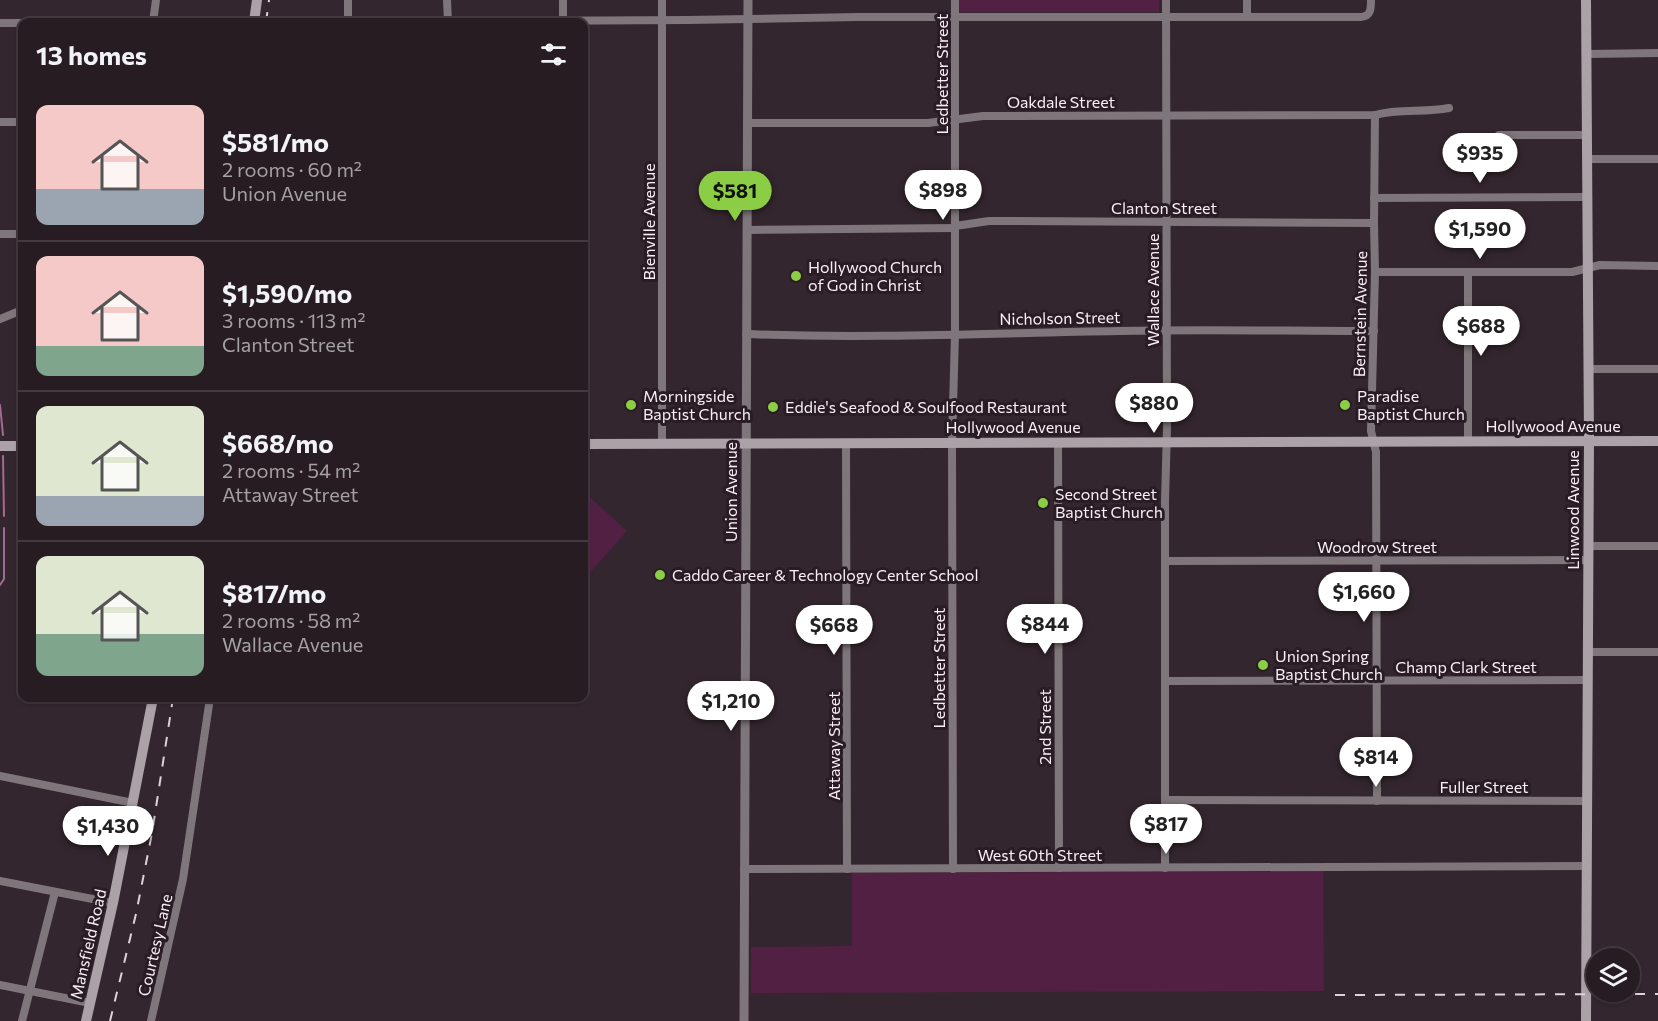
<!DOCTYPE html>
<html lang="en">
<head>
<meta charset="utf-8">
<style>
  :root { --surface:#271c22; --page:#2f252a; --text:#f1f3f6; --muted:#a4a1a5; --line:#433a40; --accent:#8bce46 }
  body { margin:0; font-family:Commissioner,sans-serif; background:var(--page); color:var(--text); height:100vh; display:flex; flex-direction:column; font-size:22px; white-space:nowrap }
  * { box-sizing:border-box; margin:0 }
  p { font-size:20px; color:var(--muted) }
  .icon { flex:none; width:33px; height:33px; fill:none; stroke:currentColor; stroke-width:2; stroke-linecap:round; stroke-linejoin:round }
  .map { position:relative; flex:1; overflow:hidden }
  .panel { position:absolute; left:18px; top:18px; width:570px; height:684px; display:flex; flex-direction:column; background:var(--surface); border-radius:12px; box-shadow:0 2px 4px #0004,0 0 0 2px var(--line) }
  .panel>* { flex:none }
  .tools { position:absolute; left:1586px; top:948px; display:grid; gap:12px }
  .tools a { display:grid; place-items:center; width:54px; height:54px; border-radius:50%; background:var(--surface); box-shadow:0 2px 4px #0004,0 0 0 2px var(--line); font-size:30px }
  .price { position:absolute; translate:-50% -51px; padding:0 14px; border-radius:21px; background:#fff; color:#222; font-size:20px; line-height:39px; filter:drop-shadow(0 2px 3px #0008) }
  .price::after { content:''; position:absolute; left:50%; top:36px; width:18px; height:14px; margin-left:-9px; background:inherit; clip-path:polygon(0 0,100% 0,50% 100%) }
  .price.selected { background:var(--accent); color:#111 }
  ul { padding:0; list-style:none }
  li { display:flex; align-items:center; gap:18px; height:150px; padding:0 18px }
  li+li { border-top:2px solid var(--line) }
  li span { display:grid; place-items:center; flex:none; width:168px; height:120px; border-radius:12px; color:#555 }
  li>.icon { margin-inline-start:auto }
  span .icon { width:72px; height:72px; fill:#fffc; stroke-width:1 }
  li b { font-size:26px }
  h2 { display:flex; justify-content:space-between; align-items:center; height:72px; padding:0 18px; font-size:26px }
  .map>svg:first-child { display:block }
</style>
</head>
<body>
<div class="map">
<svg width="1658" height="1021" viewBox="0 0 1658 1021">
  <rect width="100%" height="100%" fill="#34262e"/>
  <g fill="#522042">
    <rect x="959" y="0" width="200" height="12"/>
    <polygon points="584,492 627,531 584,579"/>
    <polygon points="1323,871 1324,991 751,993 751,947 852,946 852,873"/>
  </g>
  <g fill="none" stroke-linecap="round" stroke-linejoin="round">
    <g stroke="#a06c8f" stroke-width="2">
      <polyline points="0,405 3,435"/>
      <polyline points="3,456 4,516"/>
      <polyline points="0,585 4,579 4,528"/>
    </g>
    <g stroke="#7e767a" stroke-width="8">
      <polyline points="447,0 448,22"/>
      <polyline points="662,0 662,444"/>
      <polyline points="1247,0 1247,17"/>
      <polyline points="153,22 156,0"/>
      <polyline points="170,22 236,22"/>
      <path d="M284,22L687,20L858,17H1361C1371,16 1371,9 1371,0"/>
      <polyline points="348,22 348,0"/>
      <polyline points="563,22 563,0"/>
      <polyline points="0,23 22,23"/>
      <polyline points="1587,54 1658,53"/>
      <polyline points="1375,115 1374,223 1375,272 1371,431 1376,452 1377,801"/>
      <polyline points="0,122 22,122"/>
      <path d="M748,123H928L983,116L1375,115C1399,108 1424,113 1449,108"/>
      <polyline points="1499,135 1587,135"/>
      <polyline points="1587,159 1658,159"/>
      <polyline points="1374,198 1587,197"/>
      <polyline points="955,226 989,221 1006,221 1374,223"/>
      <polyline points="748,230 955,228"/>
      <polyline points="0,234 22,234"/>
      <polyline points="1375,272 1572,272 1600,265 1658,266"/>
      <polyline points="1468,273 1468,440"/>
      <polyline points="0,319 22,310"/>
      <path d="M746,334C871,339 995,333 1119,331C1204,329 1289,331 1374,331"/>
      <polyline points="1588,369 1658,369"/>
      <polyline points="1058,442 1059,868"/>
      <polyline points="846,443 847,869"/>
      <polyline points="1588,546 1658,546"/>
      <polyline points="1165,561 1588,560"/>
      <polyline points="1588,652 1658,652"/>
      <polyline points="1165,681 1588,680"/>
      <polyline points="0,776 133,803"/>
      <polyline points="1165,800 1587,801"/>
      <polyline points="1165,868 1165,501 1167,428 1166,0"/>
      <polyline points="744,869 1587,866"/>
      <polyline points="953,869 952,443 955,334 955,0"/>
      <polyline points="0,881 113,903"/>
      <polyline points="0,985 90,1003"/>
      <polyline points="22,1021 55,892"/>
      <polyline points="151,1021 183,879 210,698"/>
    </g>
    <polyline stroke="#7e767a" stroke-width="9" points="744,1021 748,0"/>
    <g stroke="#ada1a8" stroke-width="10">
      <polyline points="254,22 257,0"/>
      <polyline points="584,444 1658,441"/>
      <polyline points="0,446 22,446"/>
      <polyline points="86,1021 113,903 153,698"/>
      <polyline points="1586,1021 1589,440 1586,0"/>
    </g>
    <g stroke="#ddd2d9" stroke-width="2" stroke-dasharray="10 10" stroke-linecap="butt">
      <polyline points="266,22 269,0"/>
      <polyline points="1335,995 1658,994"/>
      <polyline points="110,1021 136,914 152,833 173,698"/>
    </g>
  </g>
  <g fill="#8bce46" stroke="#2a1c25" stroke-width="2">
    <circle cx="796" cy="276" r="6"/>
    <circle cx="631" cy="405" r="6"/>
    <circle cx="1345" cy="405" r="6"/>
    <circle cx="773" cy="407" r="6"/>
    <circle cx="1043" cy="503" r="6"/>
    <circle cx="660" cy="575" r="6"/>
    <circle cx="1263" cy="665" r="6"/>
  </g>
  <g text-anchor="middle" stroke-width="6" stroke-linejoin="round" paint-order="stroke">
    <g font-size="16" fill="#f8eef4" stroke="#2a1c25">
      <text transform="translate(942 74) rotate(-90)" y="6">Ledbetter Street</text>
      <text x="1061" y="108">Oakdale Street</text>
      <text x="1164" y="214">Clanton Street</text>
      <text transform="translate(649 222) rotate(-90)" y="6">Bienville Avenue</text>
      <text transform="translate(1153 290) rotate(-90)" y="6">Wallace Avenue</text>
      <text transform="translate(1360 314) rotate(-89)" y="6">Bernstein Avenue</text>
      <text transform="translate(1060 318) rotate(-1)" y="6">Nicholson Street</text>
      <text x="1553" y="432">Hollywood Avenue</text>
      <text x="1013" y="433">Hollywood Avenue</text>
      <text transform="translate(731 492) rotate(-90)" y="6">Union Avenue</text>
      <text transform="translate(1573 510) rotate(-90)" y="6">Linwood Avenue</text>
      <text x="1377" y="553">Woodrow Street</text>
      <text x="1466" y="673">Champ Clark Street</text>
      <text transform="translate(939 668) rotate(-90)" y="6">Ledbetter Street</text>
      <text transform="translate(1045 727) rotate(-90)" y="6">2nd Street</text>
      <text transform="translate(834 746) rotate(-90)" y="6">Attaway Street</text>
      <text x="1484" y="793">Fuller Street</text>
      <text x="1040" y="861">West 60th Street</text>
      <text transform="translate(88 944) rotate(-77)" y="6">Mansfield Road</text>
      <text transform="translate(155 945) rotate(-77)" y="6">Courtesy Lane</text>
    </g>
    <g font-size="16" fill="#f8eef4" stroke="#2a1c25" text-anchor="start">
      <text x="808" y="273">Hollywood Church<tspan x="808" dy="18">of God in Christ</tspan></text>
      <text x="643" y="402">Morningside<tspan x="643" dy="18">Baptist Church</tspan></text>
      <text x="1357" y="402">Paradise<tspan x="1357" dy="18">Baptist Church</tspan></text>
      <text x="785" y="413">Eddie's Seafood &amp; Soulfood Restaurant</text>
      <text x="1055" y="500">Second Street<tspan x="1055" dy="18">Baptist Church</tspan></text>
      <text x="672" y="581">Caddo Career &amp; Technology Center School</text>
      <text x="1275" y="662">Union Spring<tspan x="1275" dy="18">Baptist Church</tspan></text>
    </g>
  </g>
</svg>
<div class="tools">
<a><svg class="icon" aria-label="layers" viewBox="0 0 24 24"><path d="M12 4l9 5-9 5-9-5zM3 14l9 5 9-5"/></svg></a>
</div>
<b class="price" style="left:1480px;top:184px">$935</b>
<b class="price" style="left:943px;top:221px">$898</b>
<b class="price selected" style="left:735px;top:222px">$581</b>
<b class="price" style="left:1480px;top:260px">$1,590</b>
<b class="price" style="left:1481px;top:357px">$688</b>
<b class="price" style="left:1154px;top:434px">$880</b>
<b class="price" style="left:1364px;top:623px">$1,660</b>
<b class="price" style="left:1045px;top:655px">$844</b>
<b class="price" style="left:834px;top:656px">$668</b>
<b class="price" style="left:731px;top:732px">$1,210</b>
<b class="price" style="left:1376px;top:788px">$814</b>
<b class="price" style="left:1166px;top:855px">$817</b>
<b class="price" style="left:108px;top:857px">$1,430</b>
<section class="panel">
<h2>13 homes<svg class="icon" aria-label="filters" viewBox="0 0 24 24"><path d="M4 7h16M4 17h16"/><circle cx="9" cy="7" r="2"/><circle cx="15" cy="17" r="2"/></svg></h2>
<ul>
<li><span style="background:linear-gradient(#f6c9c9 70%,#9aa5b1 0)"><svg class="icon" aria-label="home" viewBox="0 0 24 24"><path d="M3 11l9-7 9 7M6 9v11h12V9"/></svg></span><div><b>$581/mo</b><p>2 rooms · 60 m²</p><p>Union Avenue</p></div></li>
<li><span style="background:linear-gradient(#f6c9c9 75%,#7fa58c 0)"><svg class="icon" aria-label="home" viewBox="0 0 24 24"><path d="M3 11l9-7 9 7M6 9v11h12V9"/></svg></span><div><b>$1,590/mo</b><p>3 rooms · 113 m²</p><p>Clanton Street</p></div></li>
<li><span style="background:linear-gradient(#dfe7d0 75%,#9aa5b1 0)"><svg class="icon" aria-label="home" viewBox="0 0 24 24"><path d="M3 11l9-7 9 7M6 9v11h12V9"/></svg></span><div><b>$668/mo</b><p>2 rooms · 54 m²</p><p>Attaway Street</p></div></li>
<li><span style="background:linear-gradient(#dfe7d0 65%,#7fa58c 0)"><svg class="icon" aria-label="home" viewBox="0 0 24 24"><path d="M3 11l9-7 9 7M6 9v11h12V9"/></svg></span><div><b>$817/mo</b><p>2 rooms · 58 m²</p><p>Wallace Avenue</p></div></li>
</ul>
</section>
</div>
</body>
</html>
